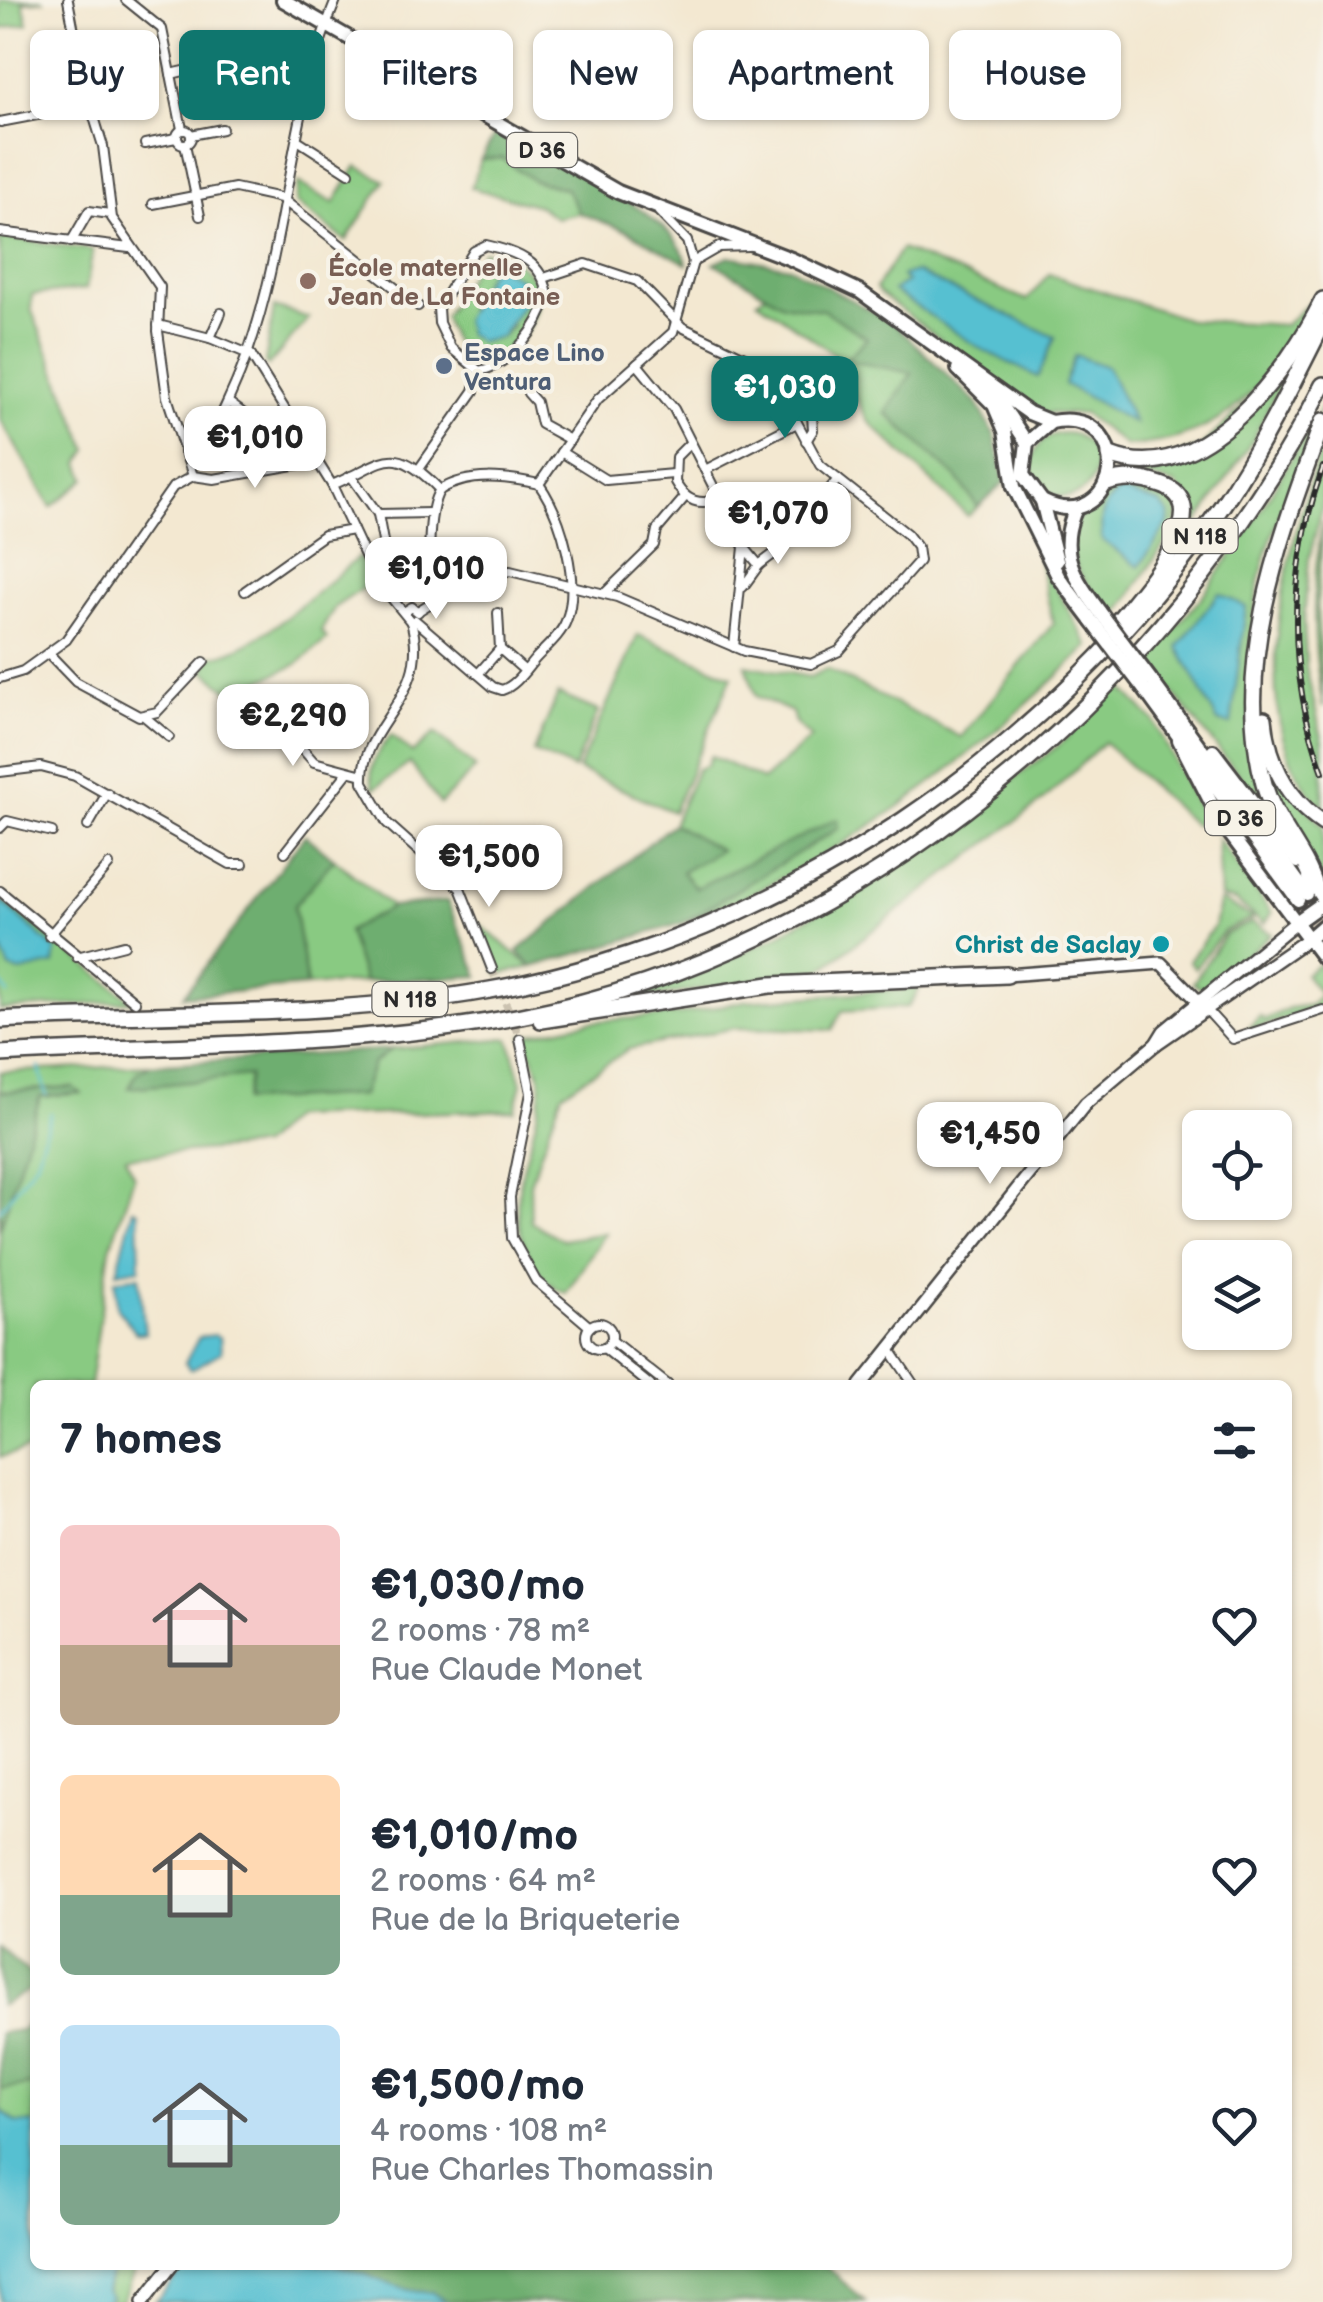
<!DOCTYPE html>
<html lang="en">
<head>
<meta charset="utf-8">
<style>
  :root { --surface:#fff; --page:#f6f6f7; --text:#1f2937; --muted:#747a83; --accent:#0f766e }
  body { margin:0; font-family:"Balsamiq Sans",sans-serif; background:var(--page); color:var(--text); height:100vh; display:flex; flex-direction:column; font-size:38px; white-space:nowrap }
  * { box-sizing:border-box; margin:0 }
  p { font-size:32px; color:var(--muted) }
  .icon { flex:none; width:55px; height:55px; fill:none; stroke:currentColor; stroke-width:2; stroke-linecap:round; stroke-linejoin:round }
  .map { position:relative; flex:1; overflow:hidden }
  .drawer { position:absolute; left:30px; top:1380px; width:1262px; height:890px; display:flex; flex-direction:column; background:var(--surface); border-radius:15px; box-shadow:0 2px 8px #0004 }
  .drawer>* { flex:none }
  .hud { position:absolute; left:30px; top:30px; width:1265px; height:90px; display:flex; gap:20px }
  .tools { position:absolute; left:1182px; top:1110px; display:grid; gap:20px }
  .tools a { display:grid; place-items:center; width:110px; height:110px; border-radius:15px; background:var(--surface); box-shadow:0 2px 8px #0004; font-size:50px }
  .price { position:absolute; translate:-50% -85px; padding:0 22px; border-radius:20px; background:#fff; color:#222; font-size:32px; line-height:65px; filter:drop-shadow(0 2px 5px #0008) }
  .price::after { content:''; position:absolute; left:50%; top:60px; width:30px; height:22px; margin-left:-15px; background:inherit; clip-path:polygon(0 0,100% 0,50% 100%) }
  .price.on { background:var(--accent); color:#fff }
  ul { padding:0; list-style:none }
  li { display:flex; align-items:center; gap:30px; height:250px; padding:0 30px }
  li span { display:grid; place-items:center; flex:none; width:280px; height:200px; border-radius:15px; color:#555 }
  li>.icon { margin-inline-start:auto }
  span .icon { width:120px; height:120px; fill:#fffc; stroke-width:1 }
  li b { font-size:42px }
  h2 { display:flex; justify-content:space-between; align-items:center; height:120px; padding:0 30px; font-size:42px }
  .pill { padding:0 35px; border-radius:15px; background:var(--surface); box-shadow:0 2px 8px #0004; font-size:35px; line-height:90px }
  .pill.on { background:var(--accent); color:#fff }
  .map>svg:first-child { display:block }
</style>
</head>
<body>
<div class="map">
<svg width="1323" height="2302" viewBox="0 0 1323 2302">
  <rect width="100%" height="100%" fill="#f7f3e8"/>
  <filter id="ink" filterUnits="userSpaceOnUse"><feTurbulence type="fractalNoise" baseFrequency=".01" numOctaves="2"/><feDisplacementMap in="SourceGraphic" scale="20" xChannelSelector="R" yChannelSelector="G"/><feConvolveMatrix kernelMatrix="1 2 1 2 8 2 1 2 1" color-interpolation-filters="sRGB"/></filter>
  <filter id="wash" filterUnits="userSpaceOnUse"><feTurbulence type="fractalNoise" baseFrequency=".0048" numOctaves="4" result="noise"/><feDisplacementMap in="SourceGraphic" scale="40" xChannelSelector="R" yChannelSelector="G"/><feGaussianBlur stdDeviation="2.25" result="paint"/><feColorMatrix in="noise" values="0 0 0 0 0 0 0 0 0 0 0 0 0 0 0 0 0 1.4 0 .05"/><feComposite in="paint" operator="in"/></filter>
  <g filter="url(#wash)">
    <rect width="100%" height="100%" fill="#f3e8d1"/>
    <g fill="#89ca82" stroke="#5a7a56" stroke-width="2.5" fill-rule="evenodd">
      <polygon points="0,0 45,0 23,2 28,24 0,29"/>
      <polygon points="502,158 533,180 567,190 579,213 556,218 539,206 471,188 481,159"/>
      <polygon points="357,166 385,181 346,241 295,202 298,183 334,203"/>
      <polygon points="0,237 93,250 86,289 32,295 31,309 88,450 80,463 86,479 51,507 0,419"/>
      <path d="M901,249L1027,300L1049,274L1189,320L1285,325L1313,299C1266,385 1230,440 1126,446L1084,414L1038,413L880,294L876,288Z"/>
      <path d="M483,251C590,271 513,368 480,363C460,360 449,335 444,317ZM490,270L512,326L501,337L480,342L467,310Z"/>
      <polygon points="766,294 783,304 823,310 868,338 846,359 913,373 886,413 957,478 978,507 968,516 868,421 833,353 757,300"/>
      <polygon points="274,307 309,318 268,366 265,363"/>
      <polygon points="1292,359 1253,440 1195,526 1190,503 1176,485 1128,472 1129,467 1200,448"/>
      <path d="M1322,407C1305,452 1285,496 1270,542C1244,621 1243,729 1265,807L1147,661L1201,598L1251,526Z"/>
      <circle cx="1064" cy="465" r="32"/>
      <path d="M1323,441V504L1309,559L1304,619L1306,667L1323,743V807C1234,724 1291,542 1323,441Z"/>
      <path d="M1133,484L1161,491L1175,502L1178,515L1173,531L1115,619C1095,595 1048,548 1081,515C1090,505 1102,501 1111,489Z"/>
      <path d="M1323,522L1317,607L1323,707C1312,645 1310,584 1323,522Z"/>
      <path d="M360,556L371,583L335,607L321,631L327,639L296,665L259,681L258,704L240,701L204,670L210,657C258,651 321,587 360,556Z"/>
      <path d="M1039,558L1089,646C969,763 841,862 683,923L839,828L696,888L682,872L719,849L673,824L697,769L706,766L711,756L763,780L811,738L795,723L792,712L756,696L746,665L810,677L827,669L961,737L1053,624Z"/>
      <polygon points="638,635 732,676 673,812 578,770"/>
      <polygon points="1120,686 1154,721 1206,823 1194,825 1104,742 1045,799 822,969 618,1003 692,976 779,935 897,866 1059,745"/>
      <polygon points="558,694 598,711 574,769 534,752"/>
      <path d="M435,733L476,768L440,804L410,763L374,789C366,767 377,753 391,735L412,753Z"/>
      <polygon points="1264,753 1323,827 1323,884 1272,791"/>
      <polygon points="1217,838 1272,913 1264,924 1235,901 1220,897"/>
      <polygon points="334,859 392,907 348,931 364,982 307,986 294,906"/>
      <polygon points="0,897 132,1001 0,1010"/>
      <polygon points="1220,900 1253,918 1224,931 1195,968 1189,961 1214,926"/>
      <polygon points="476,922 532,967 498,974"/>
      <polygon points="1252,922 1272,934 1213,984 1202,988 1193,983 1225,934"/>
      <polygon points="1321,963 1323,1007 1244,1032 1260,1016 1264,1020 1289,1008 1311,1005 1320,994 1305,974"/>
      <path d="M920,988L908,1007L842,1011L832,1030L735,1028L629,1049L562,1093L530,1183L531,1222L562,1240L605,1233L566,1293C549,1287 537,1272 529,1255C499,1195 537,1148 541,1088C542,1071 529,1051 523,1036L588,1022L681,1014L744,1001Z"/>
      <polygon points="509,1038 522,1083 515,1110 292,1117 261,1146 126,1157 134,1177 110,1248 90,1385 35,1385 35,1447 0,1457 0,1227 40,1097 79,1093 72,1087 0,1092 0,1072 150,1065 137,1073 130,1087 250,1075 245,1101 362,1095 373,1063 392,1049"/>
      <polygon points="35,2084 35,2124 17,2123 0,2110 0,2090"/>
      <polygon points="112,2265 137,2265 121,2302 105,2302 111,2297 106,2290"/>
    </g>
    <g fill="#6eae70" stroke="#4c6c4e" stroke-width="2.5">
      <path d="M495,134C541,158 679,211 687,264L627,231L579,213L567,189L533,180L502,158L481,159Z"/>
      <polygon points="729,256 790,267 892,322 977,403 995,436 1005,482 978,507 957,478 886,413 912,373 845,360 867,338 823,310 783,304 714,263"/>
      <polygon points="837,819 839,828 683,923 532,967 518,951 673,824 720,850 682,872 696,888"/>
      <polygon points="305,835 334,859 294,906 307,986 183,996"/>
      <polygon points="447,901 479,976 364,982 348,931 392,907"/>
      <polygon points="392,1049 373,1063 362,1095 244,1101 249,1076 129,1088 137,1073 150,1065"/>
      <polygon points="72,1087 81,1093 40,1097 0,1230 0,1092"/>
      <polygon points="0,1948 35,1978 35,1987 0,2006"/>
      <polygon points="35,2014 35,2084 0,2090 0,2033 21,2030"/>
      <polygon points="335,2265 824,2265 866,2302 445,2302 433,2292 408,2293"/>
    </g>
    <g fill="#56c0d1" stroke="#40767e" stroke-width="2.5">
      <polygon points="497,266 521,279 528,296 501,337 480,342 468,334 463,321 490,270"/>
      <polygon points="915,272 1055,337 1038,377 981,349 893,291 907,282 902,276"/>
      <polygon points="1075,355 1107,367 1134,423 1064,384"/>
      <path d="M1120,491L1160,503L1169,514L1168,524L1139,567L1102,540C1100,519 1101,503 1120,491Z"/>
      <polygon points="1219,593 1246,607 1231,724 1218,722 1178,647"/>
      <polygon points="0,900 56,950 54,964 21,972 10,969 0,946"/>
      <polygon points="133,1209 138,1211 140,1268 117,1272"/>
      <polygon points="139,1276 145,1333 136,1333 117,1308 115,1280"/>
      <polygon points="215,1335 220,1338 221,1352 191,1370 185,1363 199,1337"/>
      <polygon points="0,2110 17,2123 35,2124 35,2265 112,2265 106,2290 111,2297 105,2302 0,2302"/>
      <path d="M185,2265C232,2265 286,2258 333,2265C371,2271 395,2294 433,2292L445,2302H155Z"/>
    </g>
    <g fill="none" stroke-linecap="round" stroke-linejoin="round">
      <g stroke="#56c0d1" stroke-width="2.5">
        <polyline points="0,981 8,994"/>
        <polyline points="39,1067 46,1095"/>
        <polyline points="0,1210 36,1162 51,1113"/>
      </g>
    </g>
  </g>
  <g filter="url(#ink)">
    <g fill="none" stroke-linecap="round" stroke-linejoin="round">
      <polyline stroke="#cbc2b0" stroke-width="8" stroke-dasharray="8 4" stroke-linecap="butt" points="492,969 520,1039"/>
      <g stroke="#cbc2b0" stroke-width="12" stroke-dasharray="12 6" stroke-linecap="butt">
        <polyline points="1307,894 1323,917"/>
        <polyline points="1298,900 1323,936"/>
      </g>
      <g stroke="#494744" stroke-width="12">
        <g id="street">
          <polyline points="126,0 162,29 182,129"/>
          <polyline points="171,74 210,65 310,82"/>
          <polyline points="0,122 90,105"/>
          <circle cx="184" cy="137" r="7"/>
          <polyline points="191,135 222,129"/>
          <polyline points="299,141 349,173"/>
          <polyline points="145,144 176,138"/>
          <polyline points="185,144 200,216"/>
          <polyline points="153,204 235,188 281,198 418,306"/>
          <polyline points="0,232 129,248"/>
          <polyline points="71,242 89,211 110,214"/>
          <path d="M486,245C517,252 543,261 548,296C539,327 513,364 479,371L451,348L439,323L438,308L474,251Z"/>
          <polyline points="693,262 719,247 749,246"/>
          <polyline points="158,325 210,338 251,355"/>
          <polyline points="210,338 221,313"/>
          <polyline points="251,355 332,485 376,579 411,622"/>
          <polyline points="637,364 674,409 744,547 759,565 743,587"/>
          <polyline points="528,393 536,402 541,424 570,440"/>
          <polyline points="228,402 248,417 266,439 293,423"/>
          <polyline points="789,409 798,407 812,415 813,430 806,441"/>
          <polyline points="266,439 276,468"/>
          <path d="M690,443L676,457L675,482C685,501 700,507 720,498"/>
          <polyline points="561,452 606,480 673,474"/>
          <path d="M190,458C211,441 220,418 231,394C289,268 283,126 336,0"/>
          <polyline points="419,469 474,391 479,371"/>
          <polyline points="705,470 797,423"/>
          <polyline points="193,476 214,479 317,461"/>
          <polyline points="351,476 378,514 431,513"/>
          <polyline points="539,484 598,399 673,332 693,262 687,241 659,212"/>
          <path d="M332,485C387,462 391,440 440,490"/>
          <polyline points="378,514 384,547"/>
          <polyline points="759,565 779,550 838,479"/>
          <polyline points="245,591 324,535 353,530"/>
          <polyline points="605,593 654,545 657,530 685,497"/>
          <polyline points="418,611 469,579 510,571 617,597 744,651 811,664 839,651 919,561 917,547 907,534 820,465 774,380 759,364 682,327 637,281 586,264 544,278"/>
          <polyline points="404,612 412,607 418,612"/>
          <polyline points="498,613 500,649"/>
          <path d="M415,620L493,687L502,690C517,685 526,669 536,658C546,647 561,635 566,621C581,583 562,517 539,484C507,477 469,472 440,490C427,507 426,581 436,599"/>
          <path d="M411,622C433,696 360,724 363,782L387,823L460,888L492,969"/>
          <polyline points="734,647 744,547"/>
          <polyline points="50,655 76,682 139,716 157,712 204,662"/>
          <polyline points="478,674 500,649 525,671"/>
          <polyline points="0,678 23,671 66,640 173,487 193,476 167,397 158,331 160,287 112,218 103,146 85,88 68,0"/>
          <polyline points="261,703 314,762 363,775"/>
          <polyline points="145,717 169,737"/>
          <polyline points="0,772 41,767 75,776 230,864 243,864"/>
          <polyline points="88,826 107,793"/>
          <polyline points="0,828 7,821 52,832"/>
          <polyline points="285,852 348,772"/>
          <polyline points="0,891 135,1002"/>
          <polyline points="49,936 109,865"/>
          <polyline points="77,957 124,945"/>
          <polyline points="1205,1008 1233,1039 1323,1010"/>
          <polyline points="520,1039 531,1093 510,1197 512,1238 536,1281 590,1327"/>
          <circle cx="599" cy="1336" r="13"/>
          <polyline points="611,1340 668,1385"/>
          <polyline points="604,1348 650,1385"/>
          <polyline points="889,1348 914,1385"/>
        </g>
      </g>
      <g stroke="#494744" stroke-width="16">
        <g id="secondary">
          <polyline points="1007,975 1161,963 1205,1008"/>
          <polyline points="1156,1044 1164,1031 1295,923"/>
          <polyline points="861,1385 1086,1103 1156,1044 1308,939"/>
          <polyline points="143,2302 172,2265"/>
        </g>
      </g>
      <g stroke="#494744" stroke-width="18">
        <g id="primary">
          <polyline points="283,0 618,192 791,259 859,291 1029,413 1051,422"/>
          <polyline points="958,369 994,405 1005,431 1014,487 1058,576 1092,621"/>
          <path d="M992,390L1027,443L1023,475L1042,501C1120,540 1140,406 1051,422L1027,443"/>
          <polyline points="1042,501 1057,561"/>
          <path d="M1076,508C1056,552 1074,577 1100,612"/>
          <polyline points="1151,680 1307,894"/>
          <polyline points="1144,689 1298,900"/>
          <polyline points="1179,740 1221,822 1323,958"/>
          <polyline points="1213,751 1298,862"/>
          <polyline points="1309,878 1323,898"/>
          <polyline points="1295,923 1323,903"/>
          <polyline points="1308,939 1323,926"/>
        </g>
      </g>
      <g stroke="#494744" stroke-width="20">
        <g id="highway">
          <path d="M1110,455C1201,491 1290,368 1323,300"/>
          <path d="M1107,483C1126,477 1141,478 1161,485C1224,506 1137,596 1115,625"/>
          <path d="M1264,719C1268,762 1287,799 1323,823"/>
          <path d="M1315,886C1304,850 1274,822 1264,784C1231,662 1282,534 1323,421"/>
          <path d="M0,1020C157,1012 337,1018 490,990C784,937 1053,752 1222,506C1261,448 1292,385 1323,323"/>
          <polyline points="541,1020 770,985 1007,975"/>
          <path d="M0,1054C172,1044 351,1048 521,1016C859,952 1170,688 1323,385"/>
        </g>
      </g>
      <use href="#street" stroke="#fff" stroke-width="8"/>
      <use href="#secondary" stroke="#fff" stroke-width="11"/>
      <use href="#primary" stroke="#fff" stroke-width="12"/>
      <use href="#highway" stroke="#fff" stroke-width="15"/>
      <g stroke="#2b2b2b" stroke-width="6">
        <path id="rail" d="M1323,467C1288,565 1286,674 1323,772"/>
      </g>
      <use href="#rail" stroke="#f7f3e8" stroke-width="2.5" stroke-dasharray="8" stroke-linecap="butt"/>
      <g stroke="#494744" stroke-width="18" stroke-linecap="butt">
        <g id="primary-bridge">
          <polyline points="1100,612 1151,680"/>
          <polyline points="1092,621 1144,689"/>
        </g>
      </g>
      <use href="#primary-bridge" stroke="#fff" stroke-width="12"/>
    </g>
  </g>
  <circle fill="#8d6e63" stroke="#f7f3e8" stroke-width="4" cx="308" cy="281" r="10"/>
  <circle fill="#5c6f8a" stroke="#f7f3e8" stroke-width="4" cx="444" cy="366" r="10"/>
  <circle fill="#0f9aa8" stroke="#f7f3e8" stroke-width="4" cx="1161" cy="944" r="10"/>
  <g text-anchor="middle" stroke-width="8" stroke-linejoin="round" paint-order="stroke">
    <g fill="#f7f3e8" stroke="#686764" stroke-width="2.5">
      <rect x="507" y="133" width="70" height="34" rx="8"/>
      <rect x="1162.5" y="519" width="75" height="34" rx="8"/>
      <rect x="1205" y="801" width="70" height="34" rx="8"/>
      <rect x="372.5" y="982" width="75" height="34" rx="8"/>
    </g>
    <g font-size="22" font-weight="bold" fill="#2b2b2b">
      <text x="542" y="158">D 36</text>
      <text x="1200" y="544">N 118</text>
      <text x="1240" y="826">D 36</text>
      <text x="410" y="1007">N 118</text>
    </g>
    <g font-size="25" font-weight="bold" fill="#785e54" stroke="#f7f3e8" text-anchor="start">
      <text x="328" y="276">École maternelle<tspan x="328" dy="29">Jean de La Fontaine</tspan></text>
    </g>
    <g font-size="25" font-weight="bold" fill="#4e5e75" stroke="#f7f3e8" text-anchor="start">
      <text x="464" y="361">Espace Lino<tspan x="464" dy="29">Ventura</tspan></text>
    </g>
    <g font-size="25" font-weight="bold" fill="#0d838f" stroke="#f7f3e8" text-anchor="end">
      <text x="1141" y="953">Christ de Saclay</text>
    </g>
  </g>
</svg>
<div class="tools">
<a><svg class="icon" aria-label="locate" viewBox="0 0 24 24"><circle cx="12" cy="12" r="6"/><path d="M12 2v4M12 18v4M2 12h4M18 12h4"/></svg></a>
<a><svg class="icon" aria-label="layers" viewBox="0 0 24 24"><path d="M12 4l9 5-9 5-9-5zM3 14l9 5 9-5"/></svg></a>
</div>
<b class="price on" style="left:785px;top:441px">€1,030</b>
<b class="price" style="left:255px;top:491px">€1,010</b>
<b class="price" style="left:778px;top:567px">€1,070</b>
<b class="price" style="left:436px;top:622px">€1,010</b>
<b class="price" style="left:293px;top:769px">€2,290</b>
<b class="price" style="left:489px;top:910px">€1,500</b>
<b class="price" style="left:990px;top:1187px">€1,450</b>
<div class="hud">
<a class="pill">Buy</a>
<a class="pill on">Rent</a>
<a class="pill">Filters</a>
<a class="pill">New</a>
<a class="pill">Apartment</a>
<a class="pill">House</a>
</div>
<section class="drawer">
<h2>7 homes<svg class="icon" aria-label="filters" viewBox="0 0 24 24"><path d="M4 7h16M4 17h16"/><circle cx="9" cy="7" r="2"/><circle cx="15" cy="17" r="2"/></svg></h2>
<ul>
<li><span style="background:linear-gradient(#f6c9c9 60%,#b9a48a 0)"><svg class="icon" aria-label="home" viewBox="0 0 24 24"><path d="M3 11l9-7 9 7M6 9v11h12V9"/></svg></span><div><b>€1,030/mo</b><p>2 rooms · 78 m²</p><p>Rue Claude Monet</p></div><svg class="icon" aria-label="heart" viewBox="0 0 24 24"><path d="M12 20l-8-8c-3-5 5-10 8-4 3-6 11-1 8 4z"/></svg></li>
<li><span style="background:linear-gradient(#ffd9b3 60%,#7fa58c 0)"><svg class="icon" aria-label="home" viewBox="0 0 24 24"><path d="M3 11l9-7 9 7M6 9v11h12V9"/></svg></span><div><b>€1,010/mo</b><p>2 rooms · 64 m²</p><p>Rue de la Briqueterie</p></div><svg class="icon" aria-label="heart" viewBox="0 0 24 24"><path d="M12 20l-8-8c-3-5 5-10 8-4 3-6 11-1 8 4z"/></svg></li>
<li><span style="background:linear-gradient(#bfe0f5 60%,#7fa58c 0)"><svg class="icon" aria-label="home" viewBox="0 0 24 24"><path d="M3 11l9-7 9 7M6 9v11h12V9"/></svg></span><div><b>€1,500/mo</b><p>4 rooms · 108 m²</p><p>Rue Charles Thomassin</p></div><svg class="icon" aria-label="heart" viewBox="0 0 24 24"><path d="M12 20l-8-8c-3-5 5-10 8-4 3-6 11-1 8 4z"/></svg></li>
</ul>
</section>
</div>
</body>
</html>
